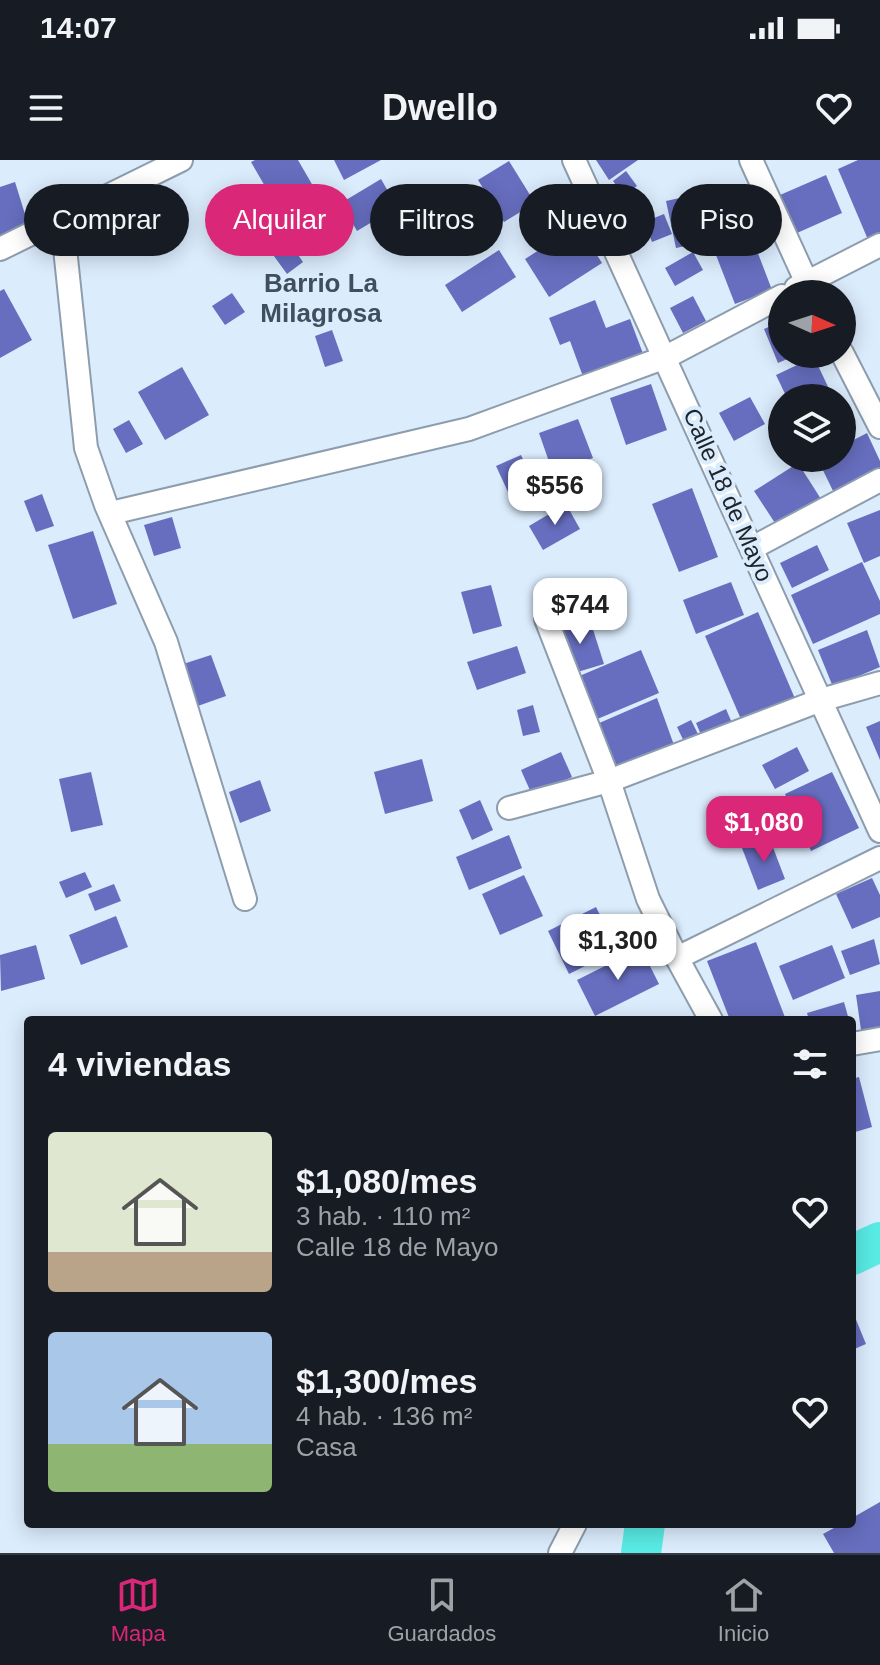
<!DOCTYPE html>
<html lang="es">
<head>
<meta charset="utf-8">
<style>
  :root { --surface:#171b24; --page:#20242c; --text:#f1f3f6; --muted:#9ea1a6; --line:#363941; --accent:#db2777 }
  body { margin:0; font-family:Arial,sans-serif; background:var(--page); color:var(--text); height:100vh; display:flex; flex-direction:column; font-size:30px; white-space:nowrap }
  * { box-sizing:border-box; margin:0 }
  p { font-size:26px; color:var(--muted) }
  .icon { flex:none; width:44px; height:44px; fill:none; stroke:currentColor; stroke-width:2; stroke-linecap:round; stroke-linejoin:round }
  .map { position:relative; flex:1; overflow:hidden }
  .side { position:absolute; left:24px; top:856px; width:832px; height:512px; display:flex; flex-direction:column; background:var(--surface); border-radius:8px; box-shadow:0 4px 20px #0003 }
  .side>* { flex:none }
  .guide { position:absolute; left:24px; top:24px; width:832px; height:72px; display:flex; gap:16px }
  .needle { width:52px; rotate:93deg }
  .buttons { position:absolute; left:768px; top:120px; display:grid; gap:16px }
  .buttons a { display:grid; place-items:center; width:88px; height:88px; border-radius:50%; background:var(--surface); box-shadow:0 4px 20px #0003; font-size:40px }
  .price { position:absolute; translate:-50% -68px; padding:0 18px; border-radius:16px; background:#fff; color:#222; font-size:26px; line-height:52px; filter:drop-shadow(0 2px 4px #0008) }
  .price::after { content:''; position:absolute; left:50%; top:48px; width:24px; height:18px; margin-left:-12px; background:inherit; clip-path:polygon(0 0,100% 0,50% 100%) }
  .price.active { background:var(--accent); color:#fff }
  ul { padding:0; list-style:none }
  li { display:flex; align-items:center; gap:24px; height:200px; padding:0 24px }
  li span { display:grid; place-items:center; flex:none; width:224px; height:160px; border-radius:8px; color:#555 }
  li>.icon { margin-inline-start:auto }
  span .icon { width:96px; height:96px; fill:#fffc; stroke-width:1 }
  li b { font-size:34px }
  h2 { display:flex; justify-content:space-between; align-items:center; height:96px; padding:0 24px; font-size:34px }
  .tag { padding:0 28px; border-radius:36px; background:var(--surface); box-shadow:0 4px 20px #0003; font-size:28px; line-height:72px }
  .tag.active { background:var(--accent); color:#fff }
  .status { display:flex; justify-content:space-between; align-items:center; height:56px; padding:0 40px; background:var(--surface); direction:ltr }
  .status svg { height:22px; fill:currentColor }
  header { display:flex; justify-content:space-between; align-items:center; height:104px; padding:0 24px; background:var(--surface); font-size:36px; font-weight:700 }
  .menu { display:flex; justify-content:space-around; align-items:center; height:112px; border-top:2px solid var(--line); background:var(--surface); font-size:22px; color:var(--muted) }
  .menu a { display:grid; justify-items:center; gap:4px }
  .menu .active { color:var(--accent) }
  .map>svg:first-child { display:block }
</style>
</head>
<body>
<div class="status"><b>14:07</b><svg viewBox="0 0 49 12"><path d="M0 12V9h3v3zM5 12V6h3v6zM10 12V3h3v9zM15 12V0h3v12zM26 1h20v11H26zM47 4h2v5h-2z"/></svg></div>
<header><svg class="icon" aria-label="menu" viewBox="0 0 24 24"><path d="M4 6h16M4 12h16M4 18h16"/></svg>Dwello<svg class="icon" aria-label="heart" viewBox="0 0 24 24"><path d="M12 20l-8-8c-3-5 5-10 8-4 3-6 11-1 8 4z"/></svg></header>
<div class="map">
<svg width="880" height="1393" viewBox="0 0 880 1393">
  <rect width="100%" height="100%" fill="#dbecfd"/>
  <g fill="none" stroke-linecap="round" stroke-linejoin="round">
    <g stroke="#58eae4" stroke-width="40">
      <polyline points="852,1095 880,1082"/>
      <polyline points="641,1393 645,1364"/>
    </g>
  </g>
  <g fill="#676ebf">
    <polygon points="255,0 298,0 313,26 277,47 251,2"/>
    <polygon points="334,0 381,0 344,20"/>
    <polygon points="596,0 638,0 609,20"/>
    <polygon points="858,0 880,0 880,77 869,82 838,9"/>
    <polygon points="509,1 535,43 504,62 478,20"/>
    <polygon points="626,11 637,26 624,36 613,21"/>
    <polygon points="826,15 842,53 797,73 780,35"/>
    <polygon points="381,19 397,47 357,71 341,43"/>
    <polygon points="15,22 29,67 0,77 0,27"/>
    <polygon points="689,36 699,83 676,88 666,41"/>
    <polygon points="664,54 672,74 652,82 644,62"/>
    <polygon points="746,62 772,130 735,144 709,77"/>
    <polygon points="578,65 602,103 549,137 525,99"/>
    <polygon points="288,80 303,102 287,114 271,92"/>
    <polygon points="499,90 516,117 462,152 445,125"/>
    <polygon points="693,92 703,110 675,126 665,108"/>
    <polygon points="4,129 32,180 0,198 0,131"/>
    <polygon points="232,133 245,152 225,165 212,146"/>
    <polygon points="693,136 706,161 683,173 670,148"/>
    <polygon points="595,140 606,168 630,159 645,199 585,222 570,181 560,185 549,158"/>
    <polygon points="782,161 782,194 799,194 778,203 764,169"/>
    <polygon points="332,170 343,201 325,207 315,176"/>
    <polygon points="814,197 830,231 816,238 787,238 776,215"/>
    <polygon points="182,207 209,255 165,280 138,232"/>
    <polygon points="651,224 667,270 626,285 610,238"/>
    <polygon points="750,237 765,264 734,281 719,253"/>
    <polygon points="842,238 856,269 842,276"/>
    <polygon points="578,259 593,298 553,313 539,273"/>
    <polygon points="129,260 143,284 126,293 113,269"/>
    <polygon points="867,273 880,301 880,313 835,335 817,298 842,298 842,286"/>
    <polygon points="521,295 539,333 514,345 496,306"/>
    <polygon points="798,303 821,339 777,366 754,331"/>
    <polygon points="692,328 718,397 679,412 652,344"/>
    <polygon points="42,334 54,366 36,372 24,341"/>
    <polygon points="566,344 580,369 543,390 529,366"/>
    <polygon points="880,350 880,396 864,403 847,363"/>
    <polygon points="172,357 181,388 154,396 144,365"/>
    <polygon points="93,371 117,444 73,459 48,385"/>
    <polygon points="817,385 829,410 792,428 780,403"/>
    <polygon points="862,402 880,441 880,454 813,484 791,435"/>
    <polygon points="731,422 744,455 696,474 683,440"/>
    <polygon points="491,425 502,466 473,474 461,432"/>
    <polygon points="758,452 796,541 743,564 705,476"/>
    <polygon points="589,457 604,504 571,514 556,467"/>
    <polygon points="867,470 880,507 833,527 818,490"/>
    <polygon points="517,486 526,513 477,530 467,502"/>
    <polygon points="641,490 659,533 595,560 577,517"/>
    <polygon points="211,495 226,536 195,547 180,505"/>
    <polygon points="657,538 674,585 614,617 590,567"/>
    <polygon points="533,545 540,572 523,576 517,550"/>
    <polygon points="726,549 732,563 702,577 696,563"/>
    <polygon points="691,560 702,582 688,590 677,567"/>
    <polygon points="880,561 880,600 866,567"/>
    <polygon points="797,587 809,611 775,629 762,605"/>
    <polygon points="561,592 572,617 532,635 521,610"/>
    <polygon points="422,599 433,641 385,654 374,612"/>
    <polygon points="91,612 103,665 71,672 59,619"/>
    <polygon points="832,612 859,668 811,691 785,634"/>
    <polygon points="260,620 271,651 240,663 229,632"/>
    <polygon points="480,640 493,670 472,680 459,650"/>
    <polygon points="509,675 522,708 469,730 456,697"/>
    <polygon points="769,677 785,719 758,730 742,688"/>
    <polygon points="85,712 92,727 66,738 59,722"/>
    <polygon points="524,715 543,756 500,775 482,734"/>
    <polygon points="872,718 880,735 880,757 852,769 836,734"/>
    <polygon points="114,724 121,741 95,751 88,734"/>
    <polygon points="596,747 617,790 569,814 548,771"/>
    <polygon points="116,756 128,787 81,805 69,775"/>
    <polygon points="874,779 880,804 850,815 841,791"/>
    <polygon points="756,782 786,860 730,860 707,801"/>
    <polygon points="36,785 45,819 1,831 0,795"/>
    <polygon points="832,785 845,818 793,840 779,806"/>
    <polygon points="641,788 659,824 595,856 577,820"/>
    <polygon points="880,831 880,875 862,877 856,835"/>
    <polygon points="844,842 849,860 809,860 807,853"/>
    <polygon points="859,917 872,967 852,973 852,919"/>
    <polygon points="852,1150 866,1184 852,1190"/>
    <polygon points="880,1342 880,1393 834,1393 823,1374 841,1364 852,1364 852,1358"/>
  </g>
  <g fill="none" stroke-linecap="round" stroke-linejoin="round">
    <g stroke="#8d9dad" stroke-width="26">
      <g id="street">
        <polyline points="574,0 880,671"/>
        <polyline points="751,0 812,134"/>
        <polyline points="62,60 86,288 106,345 166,482 245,739"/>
        <polyline points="0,89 181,0"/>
        <polyline points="796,128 880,85"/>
        <polyline points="842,193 880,267"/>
        <polyline points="111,353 469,269 666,197 782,136"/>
        <polyline points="752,388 880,320"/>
        <polyline points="546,459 609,621 648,739 677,798"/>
        <polyline points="509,648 609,621 821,540 880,523"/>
        <polyline points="711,860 677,798 880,698"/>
        <polyline points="852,884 880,879"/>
        <polyline points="560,1393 575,1364"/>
      </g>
    </g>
    <use href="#street" stroke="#fff" stroke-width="22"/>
  </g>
  <g text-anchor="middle" stroke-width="8" stroke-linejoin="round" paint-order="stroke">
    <g font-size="24" fill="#1e242a" stroke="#dbecfd">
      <text transform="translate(728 335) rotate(66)" y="8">Calle 18 de Mayo</text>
    </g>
    <g font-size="26" font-weight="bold" fill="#404e5d" stroke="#dbecfd">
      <text x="321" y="132">Barrio La<tspan x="321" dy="30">Milagrosa</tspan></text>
    </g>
  </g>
</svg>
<div class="buttons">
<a><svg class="needle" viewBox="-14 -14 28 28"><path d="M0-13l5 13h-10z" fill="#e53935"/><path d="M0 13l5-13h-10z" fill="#9ea1a6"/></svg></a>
<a><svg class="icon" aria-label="layers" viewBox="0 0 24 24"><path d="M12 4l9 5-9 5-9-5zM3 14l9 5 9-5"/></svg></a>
</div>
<b class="price" style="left:555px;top:367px">$556</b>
<b class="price" style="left:580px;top:486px">$744</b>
<b class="price active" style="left:764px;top:704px">$1,080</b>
<b class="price" style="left:618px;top:822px">$1,300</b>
<div class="guide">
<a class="tag">Comprar</a>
<a class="tag active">Alquilar</a>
<a class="tag">Filtros</a>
<a class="tag">Nuevo</a>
<a class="tag">Piso</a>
</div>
<section class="side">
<h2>4 viviendas<svg class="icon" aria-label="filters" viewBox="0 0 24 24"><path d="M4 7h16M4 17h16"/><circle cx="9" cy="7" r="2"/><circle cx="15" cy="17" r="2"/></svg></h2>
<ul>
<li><span style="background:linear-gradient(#dfe7d0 75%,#b9a48a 0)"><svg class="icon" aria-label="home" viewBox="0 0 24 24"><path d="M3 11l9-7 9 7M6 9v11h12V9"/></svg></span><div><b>$1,080/mes</b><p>3 hab. · 110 m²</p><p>Calle 18 de Mayo</p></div><svg class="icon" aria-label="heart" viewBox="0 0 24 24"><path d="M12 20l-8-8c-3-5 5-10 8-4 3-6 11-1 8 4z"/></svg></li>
<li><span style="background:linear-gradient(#a9c7e8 70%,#8fb573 0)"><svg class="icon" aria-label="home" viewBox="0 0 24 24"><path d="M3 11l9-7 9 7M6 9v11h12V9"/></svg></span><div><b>$1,300/mes</b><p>4 hab. · 136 m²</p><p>Casa</p></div><svg class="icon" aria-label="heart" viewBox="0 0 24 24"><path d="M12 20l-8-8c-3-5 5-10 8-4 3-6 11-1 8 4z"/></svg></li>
</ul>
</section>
</div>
<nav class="menu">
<a class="active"><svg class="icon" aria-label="map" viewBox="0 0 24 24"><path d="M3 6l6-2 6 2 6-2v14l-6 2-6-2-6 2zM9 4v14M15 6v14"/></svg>Mapa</a>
<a><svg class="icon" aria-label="saved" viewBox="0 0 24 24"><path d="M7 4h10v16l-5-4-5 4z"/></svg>Guardados</a>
<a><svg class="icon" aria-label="home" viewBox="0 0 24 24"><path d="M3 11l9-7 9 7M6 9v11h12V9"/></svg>Inicio</a>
</nav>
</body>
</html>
